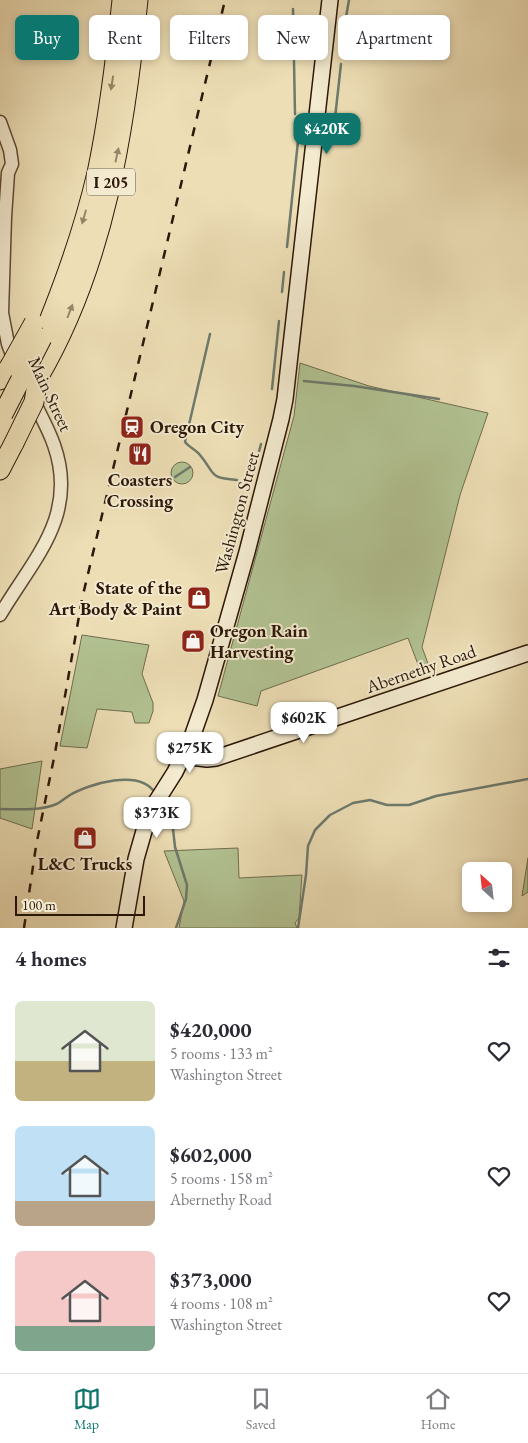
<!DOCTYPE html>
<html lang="en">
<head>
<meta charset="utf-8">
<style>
  :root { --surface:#fff; --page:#f7f7f7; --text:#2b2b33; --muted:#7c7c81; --line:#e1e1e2; --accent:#0f766e }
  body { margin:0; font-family:"EB Garamond",serif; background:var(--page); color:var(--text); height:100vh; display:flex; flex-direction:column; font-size:19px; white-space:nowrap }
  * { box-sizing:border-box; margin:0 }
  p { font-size:16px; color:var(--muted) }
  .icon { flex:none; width:28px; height:28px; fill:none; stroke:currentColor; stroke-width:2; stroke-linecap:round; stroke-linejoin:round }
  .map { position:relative; height:928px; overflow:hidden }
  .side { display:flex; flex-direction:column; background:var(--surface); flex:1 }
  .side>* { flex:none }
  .hud { position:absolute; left:15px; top:15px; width:499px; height:45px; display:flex; gap:10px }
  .needle { width:32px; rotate:333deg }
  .tools { position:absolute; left:462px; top:862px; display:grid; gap:10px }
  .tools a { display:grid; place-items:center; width:50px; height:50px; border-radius:8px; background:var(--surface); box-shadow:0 2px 8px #0003; font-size:25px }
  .scale { position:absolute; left:15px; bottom:12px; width:130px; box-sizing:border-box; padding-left:5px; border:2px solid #2c1809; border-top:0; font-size:14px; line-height:18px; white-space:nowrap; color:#2c1809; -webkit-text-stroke:4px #f3eacf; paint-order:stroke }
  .price { position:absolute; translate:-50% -42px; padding:0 11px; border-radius:10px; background:#fff; color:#222; font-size:16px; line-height:32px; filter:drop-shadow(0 1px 2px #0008) }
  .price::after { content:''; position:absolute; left:50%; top:30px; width:15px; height:11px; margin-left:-8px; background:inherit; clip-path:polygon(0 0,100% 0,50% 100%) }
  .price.current { background:var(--accent); color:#fff }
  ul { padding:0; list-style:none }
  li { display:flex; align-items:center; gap:15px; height:125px; padding:0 15px }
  li span { display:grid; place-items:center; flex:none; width:140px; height:100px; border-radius:8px; color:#555 }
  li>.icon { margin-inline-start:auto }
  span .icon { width:60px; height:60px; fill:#fffc; stroke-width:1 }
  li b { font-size:21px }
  h2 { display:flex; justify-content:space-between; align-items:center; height:60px; padding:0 15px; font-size:21px }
  .chip { padding:0 18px; border-radius:8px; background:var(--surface); box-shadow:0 2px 8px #0003; font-size:18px; line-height:45px }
  .chip.current { background:var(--accent); color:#fff }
  .dock { display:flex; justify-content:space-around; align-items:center; height:70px; border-top:1px solid var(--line); background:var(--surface); font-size:14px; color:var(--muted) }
  .dock a { display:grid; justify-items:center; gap:2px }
  .dock .current { color:var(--accent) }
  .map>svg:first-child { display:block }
</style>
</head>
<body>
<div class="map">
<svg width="528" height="928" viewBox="0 0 528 928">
  <rect width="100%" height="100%" fill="#eddeb5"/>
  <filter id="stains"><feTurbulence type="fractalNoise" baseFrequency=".004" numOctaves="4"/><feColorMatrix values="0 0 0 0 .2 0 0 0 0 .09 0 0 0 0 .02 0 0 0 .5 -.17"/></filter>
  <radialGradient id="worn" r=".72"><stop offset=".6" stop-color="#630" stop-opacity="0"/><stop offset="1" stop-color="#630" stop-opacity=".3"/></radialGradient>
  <g fill="#b2c292" stroke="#6f6d4e">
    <polygon points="300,363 369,386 488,413 460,495 422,647 431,672 422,675 408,638 261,691 257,706 218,696 294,416"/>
    <circle cx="182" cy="473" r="11"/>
    <polygon points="82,635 149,645 142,674 153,703 153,711 149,723 135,723 132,712 97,709 87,748 60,746"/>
    <polygon points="42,761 32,829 0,818 0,769"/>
    <polygon points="238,848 239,878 302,875 299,918 295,923 297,928 179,928 184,901 164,851"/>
    <polygon points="528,858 528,892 522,896"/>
  </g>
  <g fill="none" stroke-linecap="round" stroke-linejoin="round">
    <g stroke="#6d7a6d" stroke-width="2.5">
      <polyline points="293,9 295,114"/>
      <polyline points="343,34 349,0"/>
      <polyline points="334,127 341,64"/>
      <polyline points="287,247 298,141"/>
      <polyline points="282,292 284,272"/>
      <path d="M210,334L185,442C189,447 196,450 200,455C216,474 208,478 237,480"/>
      <polyline points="304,381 354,386 439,399"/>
      <polyline points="272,389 279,321"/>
      <polyline points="253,474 261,444"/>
      <polyline points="175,477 190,467"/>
      <polyline points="162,804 172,820 175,847 187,885 186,899 176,928"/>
      <path d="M0,809C17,809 37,811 54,805C59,804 65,798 70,795C89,784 140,768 155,793"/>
      <polyline points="298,928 306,875 308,846 315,830 330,815 353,803 370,800 387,805 409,805 436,796 528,779"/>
    </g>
    <g stroke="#5c4a34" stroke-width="15">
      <g id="tertiary">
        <polyline points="0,122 10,150 12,164 8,173 5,217 2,313 8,344 15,363"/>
        <path d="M0,615C33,559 79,516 54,445C48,428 39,413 32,397"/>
      </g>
    </g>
    <g stroke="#2c1809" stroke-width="18">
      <g id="secondary">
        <polyline points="183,756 207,759 216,758 528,653"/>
        <polyline points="124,928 136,859 144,831 156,802 175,772 192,737 205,700 247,552 281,419 285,399 330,0"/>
      </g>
    </g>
    <g stroke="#2c1809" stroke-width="21">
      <g id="motorway">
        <path d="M42,338C64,285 84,229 97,173C109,116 116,58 122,0"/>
        <path d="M38,378C105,264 125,129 138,0"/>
        <polyline points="0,380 10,366"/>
        <polyline points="0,470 14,443"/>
      </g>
    </g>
    <use href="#tertiary" stroke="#f3eacf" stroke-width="12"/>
    <use href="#secondary" stroke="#f3eacf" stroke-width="15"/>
    <use href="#motorway" stroke="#eddeb5" stroke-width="19"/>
    <polyline stroke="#2c1809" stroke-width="2.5" stroke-dasharray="9 9" stroke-linecap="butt" points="24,928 36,846 55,753 82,599 225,0"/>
    <g stroke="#2c1809" stroke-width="21" stroke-linecap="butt">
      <g id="motorway-bridge">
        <polyline points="10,366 34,323"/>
        <polyline points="3,414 42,338"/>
        <polyline points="14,443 34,402 38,378"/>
      </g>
    </g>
    <use href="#motorway-bridge" stroke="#eddeb5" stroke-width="19"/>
  </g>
  <defs><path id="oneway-solid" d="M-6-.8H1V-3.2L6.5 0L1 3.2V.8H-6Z" transform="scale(1.25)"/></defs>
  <g fill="#968568">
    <use href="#oneway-solid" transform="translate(112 83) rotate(99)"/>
    <use href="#oneway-solid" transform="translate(117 155) rotate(-78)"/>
    <use href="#oneway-solid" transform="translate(84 217) rotate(106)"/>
    <use href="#oneway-solid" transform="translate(70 311) rotate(-69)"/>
  </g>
  <defs>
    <g id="station-square" transform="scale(1.25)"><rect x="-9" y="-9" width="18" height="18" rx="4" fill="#8f2418" stroke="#f3eacf"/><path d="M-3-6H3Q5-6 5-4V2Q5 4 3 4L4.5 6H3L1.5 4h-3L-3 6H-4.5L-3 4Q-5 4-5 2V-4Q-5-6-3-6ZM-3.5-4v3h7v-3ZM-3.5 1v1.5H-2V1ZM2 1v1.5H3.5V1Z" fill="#fff"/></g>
    <g id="restaurant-square" transform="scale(1.25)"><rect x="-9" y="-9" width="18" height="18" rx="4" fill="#8f2418" stroke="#f3eacf"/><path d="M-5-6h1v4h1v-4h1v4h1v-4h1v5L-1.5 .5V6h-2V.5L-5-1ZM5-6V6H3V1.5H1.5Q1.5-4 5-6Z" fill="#fff"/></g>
    <g id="shop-square" transform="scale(1.25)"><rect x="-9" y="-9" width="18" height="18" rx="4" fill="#8f2418" stroke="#f3eacf"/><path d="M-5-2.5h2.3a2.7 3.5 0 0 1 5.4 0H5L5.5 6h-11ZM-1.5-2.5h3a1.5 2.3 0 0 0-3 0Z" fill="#fff"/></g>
  </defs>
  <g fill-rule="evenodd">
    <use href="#station-square" x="132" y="427"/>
    <use href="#restaurant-square" x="140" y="454"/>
    <use href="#shop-square" x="199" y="598"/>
    <use href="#shop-square" x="193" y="641"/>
    <use href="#shop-square" x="85" y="838"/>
  </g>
  <g text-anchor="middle" stroke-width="4" stroke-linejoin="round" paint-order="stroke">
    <rect fill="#f3eacf" stroke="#685744" stroke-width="1" x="87" y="168.5" width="48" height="27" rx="4"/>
    <g font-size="16" font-weight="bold" fill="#2c1809">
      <text x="111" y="188">I 205</text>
    </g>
    <g font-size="18" fill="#2c1809" stroke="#f3eacf">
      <text transform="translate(50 394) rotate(65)" y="6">Main Street</text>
      <text transform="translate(237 513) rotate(-75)" y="6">Washington Street</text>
      <text transform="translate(421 669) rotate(-19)" y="6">Abernethy Road</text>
    </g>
    <g font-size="18" font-weight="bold" fill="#2c1809" stroke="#f3eacf" text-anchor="start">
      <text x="150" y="433">Oregon City</text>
      <text x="140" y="486" text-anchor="middle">Coasters<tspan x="140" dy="21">Crossing</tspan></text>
      <text x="182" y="594" text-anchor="end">State of the<tspan x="182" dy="21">Art Body &amp; Paint</tspan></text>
      <text x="210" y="637">Oregon Rain<tspan x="210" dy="21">Harvesting</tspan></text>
      <text x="85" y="870" text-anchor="middle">L&amp;C Trucks</text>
    </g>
  </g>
  <rect width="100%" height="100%" filter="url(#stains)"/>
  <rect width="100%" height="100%" fill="url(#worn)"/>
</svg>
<div class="tools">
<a><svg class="needle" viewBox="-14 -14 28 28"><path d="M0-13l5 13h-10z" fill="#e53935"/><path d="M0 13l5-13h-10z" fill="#7c7c81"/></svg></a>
</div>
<div class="scale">100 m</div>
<b class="price current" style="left:327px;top:155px">$420K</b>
<b class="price" style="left:304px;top:744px">$602K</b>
<b class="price" style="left:190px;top:774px">$275K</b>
<b class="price" style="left:157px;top:839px">$373K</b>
<div class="hud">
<a class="chip current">Buy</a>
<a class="chip">Rent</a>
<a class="chip">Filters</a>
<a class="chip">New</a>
<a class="chip">Apartment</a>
</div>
</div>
<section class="side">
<h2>4 homes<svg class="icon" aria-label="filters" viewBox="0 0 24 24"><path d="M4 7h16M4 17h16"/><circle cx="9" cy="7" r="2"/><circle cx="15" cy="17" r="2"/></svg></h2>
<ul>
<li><span style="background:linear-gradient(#dfe7d0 60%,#c2b280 0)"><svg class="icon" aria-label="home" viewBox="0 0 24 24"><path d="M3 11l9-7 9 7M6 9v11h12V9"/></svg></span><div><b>$420,000</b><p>5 rooms · 133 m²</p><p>Washington Street</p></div><svg class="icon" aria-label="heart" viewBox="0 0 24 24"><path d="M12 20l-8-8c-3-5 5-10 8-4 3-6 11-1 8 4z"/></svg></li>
<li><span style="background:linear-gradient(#bfe0f5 75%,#b9a48a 0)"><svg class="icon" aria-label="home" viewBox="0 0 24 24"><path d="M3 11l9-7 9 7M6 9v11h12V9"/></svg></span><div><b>$602,000</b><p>5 rooms · 158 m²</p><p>Abernethy Road</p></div><svg class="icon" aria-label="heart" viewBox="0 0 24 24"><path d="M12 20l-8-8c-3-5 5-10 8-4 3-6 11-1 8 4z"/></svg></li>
<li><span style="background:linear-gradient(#f6c9c9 75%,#7fa58c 0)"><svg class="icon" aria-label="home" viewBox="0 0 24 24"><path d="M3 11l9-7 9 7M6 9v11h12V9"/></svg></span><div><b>$373,000</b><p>4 rooms · 108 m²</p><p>Washington Street</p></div><svg class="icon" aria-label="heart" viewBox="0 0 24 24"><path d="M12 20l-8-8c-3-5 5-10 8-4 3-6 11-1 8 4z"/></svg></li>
</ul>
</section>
<nav class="dock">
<a class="current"><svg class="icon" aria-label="map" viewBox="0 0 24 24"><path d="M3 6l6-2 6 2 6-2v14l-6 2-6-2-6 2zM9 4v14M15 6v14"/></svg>Map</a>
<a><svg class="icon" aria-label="saved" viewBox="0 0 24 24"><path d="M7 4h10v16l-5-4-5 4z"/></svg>Saved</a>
<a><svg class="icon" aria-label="home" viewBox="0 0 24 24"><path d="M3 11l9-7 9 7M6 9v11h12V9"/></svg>Home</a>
</nav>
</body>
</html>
